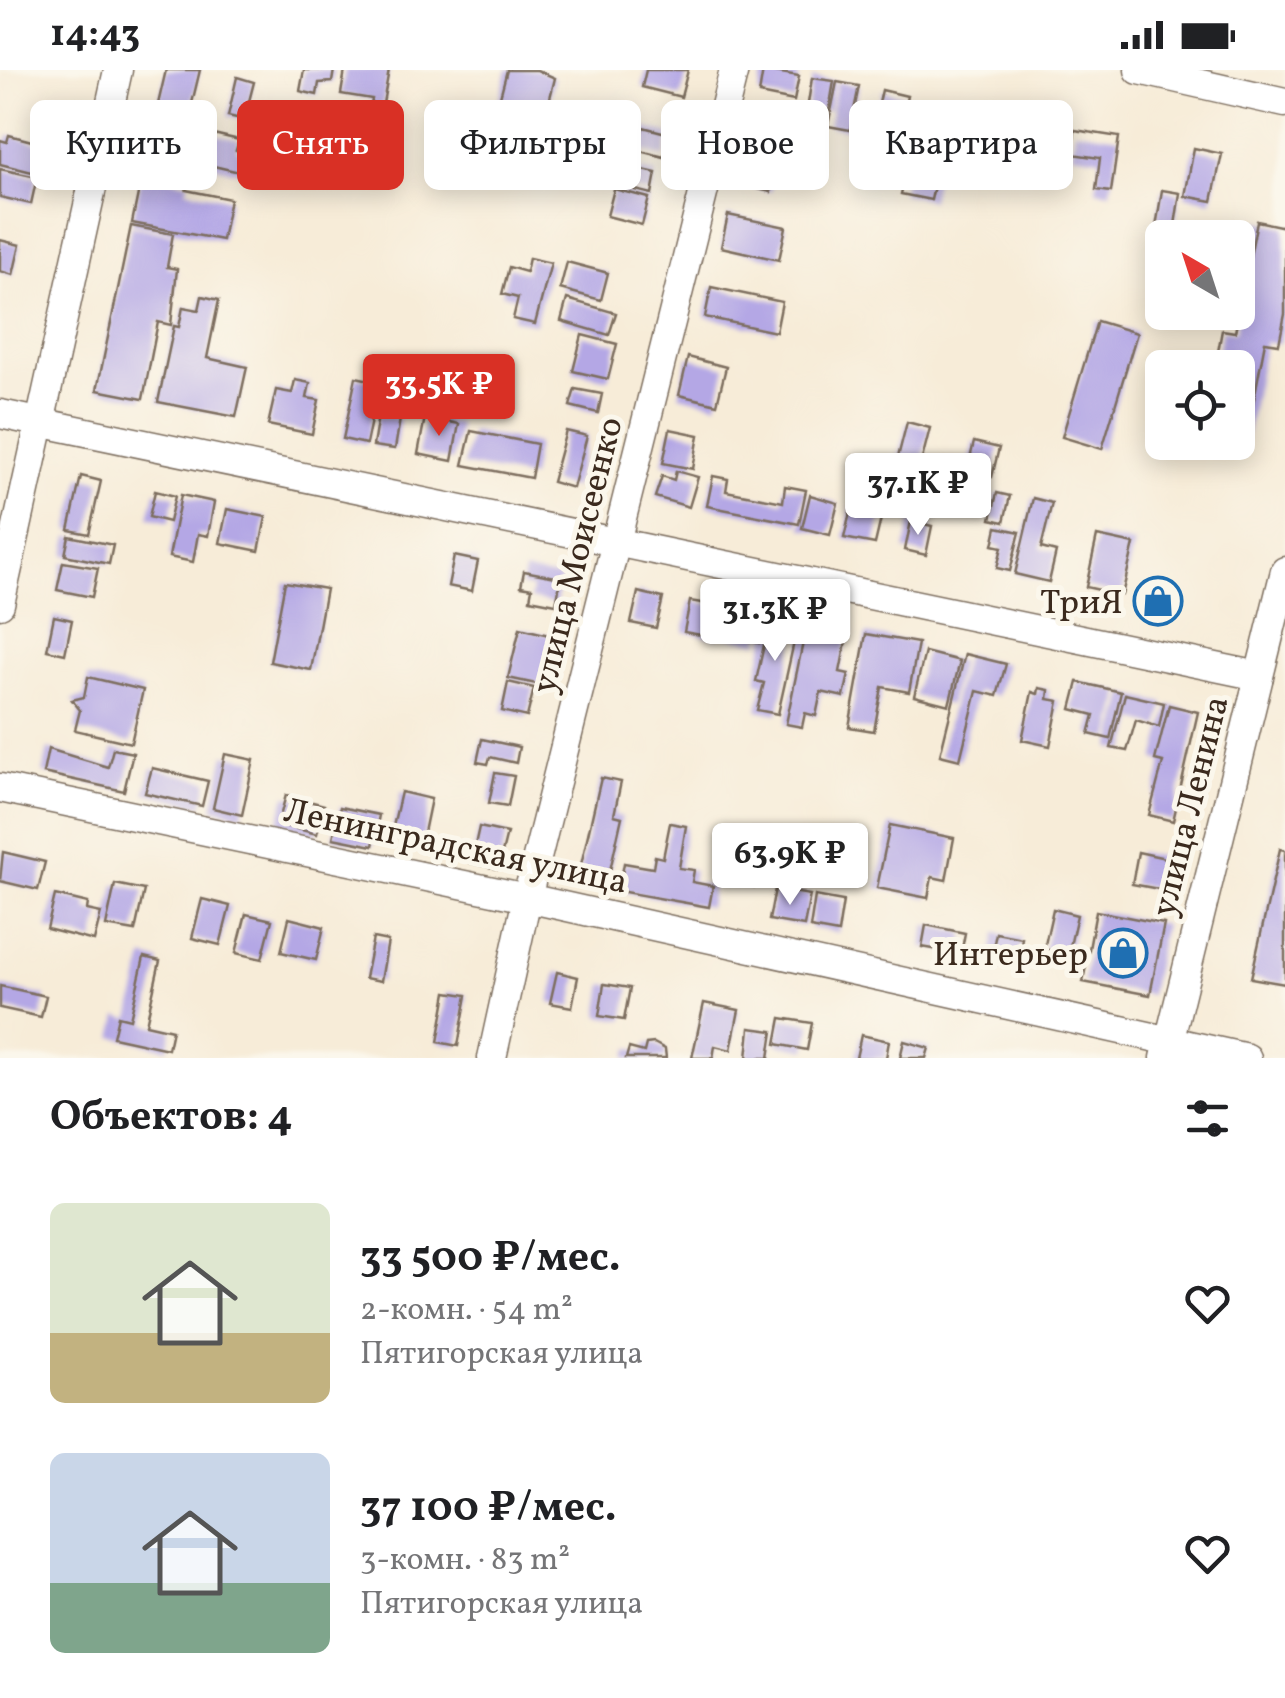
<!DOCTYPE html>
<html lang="ru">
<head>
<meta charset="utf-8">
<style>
  :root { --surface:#fff; --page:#f2f2f2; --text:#202124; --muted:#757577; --accent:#d93025 }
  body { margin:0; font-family:Vollkorn,serif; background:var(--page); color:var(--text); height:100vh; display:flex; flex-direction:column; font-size:38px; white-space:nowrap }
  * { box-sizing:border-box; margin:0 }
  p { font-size:32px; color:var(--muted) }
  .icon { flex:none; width:55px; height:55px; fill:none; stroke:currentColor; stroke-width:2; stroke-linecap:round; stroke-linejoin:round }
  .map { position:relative; height:988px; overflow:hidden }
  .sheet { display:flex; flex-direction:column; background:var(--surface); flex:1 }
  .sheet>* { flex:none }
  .banner { position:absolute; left:30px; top:30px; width:1225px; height:90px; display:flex; gap:20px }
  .needle { width:65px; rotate:321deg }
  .tools { position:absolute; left:1145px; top:150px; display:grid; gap:20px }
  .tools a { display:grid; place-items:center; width:110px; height:110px; border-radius:15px; background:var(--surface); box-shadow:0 5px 25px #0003; font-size:50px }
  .price { position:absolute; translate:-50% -85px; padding:0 22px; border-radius:10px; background:#fff; color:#222; font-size:32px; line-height:65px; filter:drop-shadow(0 2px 5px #0008) }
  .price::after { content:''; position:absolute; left:50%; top:60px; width:30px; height:22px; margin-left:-15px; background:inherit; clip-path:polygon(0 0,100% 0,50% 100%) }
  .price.active { background:var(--accent); color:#fff }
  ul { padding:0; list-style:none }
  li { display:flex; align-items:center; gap:30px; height:250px; padding:0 50px }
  li span { display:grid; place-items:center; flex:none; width:280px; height:200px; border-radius:15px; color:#555 }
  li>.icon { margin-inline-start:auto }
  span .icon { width:120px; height:120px; fill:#fffc; stroke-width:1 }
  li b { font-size:42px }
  h2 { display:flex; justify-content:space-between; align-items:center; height:120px; padding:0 50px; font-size:42px }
  .pill { padding:0 35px; border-radius:15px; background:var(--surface); box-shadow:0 5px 25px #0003; font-size:35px; line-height:90px }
  .pill.active { background:var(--accent); color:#fff }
  .status { display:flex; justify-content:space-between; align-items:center; height:70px; padding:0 50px; background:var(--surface); direction:ltr }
  .status svg { height:28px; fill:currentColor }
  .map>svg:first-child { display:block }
</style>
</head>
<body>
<div class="status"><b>14:43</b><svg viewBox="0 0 49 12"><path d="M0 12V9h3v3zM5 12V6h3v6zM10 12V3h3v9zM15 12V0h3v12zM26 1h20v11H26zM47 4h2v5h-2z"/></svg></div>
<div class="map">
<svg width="1285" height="988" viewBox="0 0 1285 988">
  <rect width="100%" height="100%" fill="#fbf7ec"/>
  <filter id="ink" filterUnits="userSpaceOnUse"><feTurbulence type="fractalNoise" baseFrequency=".01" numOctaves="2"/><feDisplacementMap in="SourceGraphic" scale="20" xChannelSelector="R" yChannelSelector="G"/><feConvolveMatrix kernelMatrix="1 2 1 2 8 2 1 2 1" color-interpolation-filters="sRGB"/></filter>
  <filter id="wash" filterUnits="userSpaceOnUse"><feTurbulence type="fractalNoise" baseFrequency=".0048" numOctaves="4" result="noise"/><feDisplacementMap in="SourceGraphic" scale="40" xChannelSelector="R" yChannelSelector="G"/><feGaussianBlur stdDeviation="2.25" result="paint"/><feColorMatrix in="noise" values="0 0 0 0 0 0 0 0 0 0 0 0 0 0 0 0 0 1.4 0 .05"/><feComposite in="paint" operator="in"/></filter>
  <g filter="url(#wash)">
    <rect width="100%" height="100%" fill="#f7ecd8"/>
    <g id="blocks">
      <g fill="#b4a7e5">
        <polygon points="166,0 200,0 187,54 155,47"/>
        <polygon points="304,0 334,0 332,12 319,13 317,25 300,21"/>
        <polygon points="345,0 389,0 378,61 367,59 372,29 341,24"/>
        <polygon points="507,0 537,0 555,8 539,72 517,67 514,79 488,73"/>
        <polygon points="646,0 688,0 681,27 642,17"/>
        <polygon points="763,0 799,6 794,31 759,24"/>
        <polygon points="237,7 254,12 247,39 257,41 254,52 228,46"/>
        <polygon points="812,8 834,11 829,41 817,38 816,47 806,46"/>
        <polygon points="837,12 859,16 850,60 828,56"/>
        <polygon points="882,20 907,26 899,61 874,55"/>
        <polygon points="949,35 979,39 973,80 943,75"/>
        <polygon points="1005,43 1043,51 1036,88 998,80"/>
        <polygon points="154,50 239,70 236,80 266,86 261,107 192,91 189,101 145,90"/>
        <polygon points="643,57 670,64 664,87 637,80"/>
        <polygon points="1075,60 1119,67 1111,122 1096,120 1100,88 1072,84"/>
        <polygon points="9,65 43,74 36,103 0,94 0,70 7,72"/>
        <polygon points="912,78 941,84 931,130 901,124"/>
        <polygon points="1194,78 1222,84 1212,131 1185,126"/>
        <polygon points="738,84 778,93 771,122 731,113"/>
        <polygon points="608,92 656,103 652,124 603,112"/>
        <polygon points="0,99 37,107 31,134 0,127"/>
        <polygon points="142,104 189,113 186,120 230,129 222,170 132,153"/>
        <polygon points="614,119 649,128 642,155 607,146"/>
        <polygon points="1162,120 1180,123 1173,168 1162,168 1162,190 1151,188"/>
        <polygon points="728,145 786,157 779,190 721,177"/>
        <polygon points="1257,151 1285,157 1285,244 1279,274 1265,272 1244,381 1209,374 1238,372 1238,298 1215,298 1222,260 1235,262"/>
        <polygon points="131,156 173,164 167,197 177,199 171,255 158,252 143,329 97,320"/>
        <polygon points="0,170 20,175 13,205 0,201"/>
        <polygon points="529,188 551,193 535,254 513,249 518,228 502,224 509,197 526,202"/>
        <polygon points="567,192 608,203 601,230 560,219"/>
        <polygon points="711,217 782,232 776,262 705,247"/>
        <polygon points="202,226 219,230 207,288 247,297 236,347 158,332 174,256 179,257 183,237 199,240"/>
        <polygon points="567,229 616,243 609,265 561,251"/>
        <polygon points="1097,251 1137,263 1102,379 1062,367"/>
        <polygon points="582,265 617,274 608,309 573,301"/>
        <polygon points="688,287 726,297 717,334 679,325"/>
        <polygon points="356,307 379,312 366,374 343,369"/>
        <polygon points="295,310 310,313 307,328 319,330 312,364 268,355 276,320 292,323"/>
        <polygon points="575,319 602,324 598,343 570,336"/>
        <polygon points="378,346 400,349 395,379 373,376"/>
        <polygon points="425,347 459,354 452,391 418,384"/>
        <polygon points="907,352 930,358 911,432 888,426"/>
        <polygon points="670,359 699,365 693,399 663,393"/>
        <polygon points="471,361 537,374 531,408 463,395"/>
        <polygon points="566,361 587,366 573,418 552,412"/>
        <polygon points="974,372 999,378 992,407 967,401"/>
        <polygon points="676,401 698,407 689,437 655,427 662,406 674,410"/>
        <polygon points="81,406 101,411 89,464 69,460"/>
        <polygon points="713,406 728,409 726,421 783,432 785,416 806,420 799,454 707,436"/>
        <polygon points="155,421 175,426 169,452 149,447"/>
        <polygon points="997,423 1010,426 1004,452 991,449"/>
        <polygon points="181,425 214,432 208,466 198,464 193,492 169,487"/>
        <polygon points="810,425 838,433 830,465 802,458"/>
        <polygon points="1033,428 1052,433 1041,478 1056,482 1049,512 1015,504"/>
        <polygon points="852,434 883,440 875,474 844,468"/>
        <polygon points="227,439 266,447 259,481 220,473"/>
        <polygon points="911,451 932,456 926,485 905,480"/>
        <polygon points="997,457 1020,462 1010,501 997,498 1002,477 993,475"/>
        <polygon points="69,466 113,475 109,494 65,485"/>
        <polygon points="1097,466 1134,474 1122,525 1086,517"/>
        <polygon points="454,486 478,491 472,521 448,516"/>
        <polygon points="63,492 98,498 92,527 57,520"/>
        <polygon points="524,501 561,508 556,534 530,529 532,518 521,516"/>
        <polygon points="285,512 326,519 311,600 270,592"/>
        <polygon points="638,522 663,528 656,558 631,553"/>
        <polygon points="690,531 724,537 718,568 684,562"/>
        <polygon points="734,538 765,544 759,573 728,567"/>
        <polygon points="54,546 72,550 65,584 47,580"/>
        <polygon points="770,548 798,554 778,644 757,640 764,613 756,611"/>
        <polygon points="807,553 848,561 840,602 849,604 844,627 821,622 816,646 805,643 802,657 786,654"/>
        <polygon points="520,558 553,566 541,615 508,608"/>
        <polygon points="866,564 918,573 909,622 882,617 874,661 849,657"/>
        <polygon points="925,582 960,591 949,635 914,626"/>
        <polygon points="965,584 1006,594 997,626 977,621 960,690 940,685"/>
        <polygon points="88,607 143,620 131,673 75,660 80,640 72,630 84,627"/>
        <polygon points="508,612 534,618 527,647 502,641"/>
        <polygon points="1078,612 1121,622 1110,669 1089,664 1094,645 1071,639"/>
        <polygon points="1039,618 1049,620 1048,629 1059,631 1050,676 1022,670 1032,622 1038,624"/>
        <polygon points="1125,624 1164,633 1159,657 1136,650 1127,681 1111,678"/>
        <polygon points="1169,635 1198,642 1173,751 1149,745 1163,692 1155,690"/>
        <polygon points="482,669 519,677 516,693 490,687 488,694 477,692"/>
        <polygon points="48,679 108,697 113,679 133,683 124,721 43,703"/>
        <polygon points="225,684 254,690 242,745 213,738"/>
        <polygon points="152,698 208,711 202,736 145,723"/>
        <polygon points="495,703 514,706 508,736 489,733"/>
        <polygon points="601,708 621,712 614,745 622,747 606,818 577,812"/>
        <polygon points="401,722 431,729 422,772 391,765"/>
        <polygon points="286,725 324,735 317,764 278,754"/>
        <polygon points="340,737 379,745 373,776 333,768"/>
        <polygon points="670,753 686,756 679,798 694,800 692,812 713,816 709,837 619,821 624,793 653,798 655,786 663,788"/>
        <polygon points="890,755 954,768 946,810 932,807 928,828 877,818"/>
        <polygon points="479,757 507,763 498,799 471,793"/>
        <polygon points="746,760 763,763 754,817 736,814"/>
        <polygon points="1280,779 1285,780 1285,914 1251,908"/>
        <polygon points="3,782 45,792 38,820 0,811"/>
        <polygon points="1138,782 1170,789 1164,820 1132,814"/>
        <polygon points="115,814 144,820 135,861 106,856"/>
        <polygon points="775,819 810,825 804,856 769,850"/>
        <polygon points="55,825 88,833 87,840 101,843 94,871 47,859"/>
        <polygon points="815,826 843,831 838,863 810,858"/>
        <polygon points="202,829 230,836 220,875 192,868"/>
        <polygon points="1053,839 1077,845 1068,885 1044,879"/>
        <polygon points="1096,841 1164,854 1150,925 1083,912"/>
        <polygon points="246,844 272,850 262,889 236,883"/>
        <polygon points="289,848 324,857 316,890 281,882"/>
        <polygon points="926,855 965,863 961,884 922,877"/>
        <polygon points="996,863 1022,868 1016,898 990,893"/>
        <polygon points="373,868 388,871 381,911 365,908"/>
        <polygon points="144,887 160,891 146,954 172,960 168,979 113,967 118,946 130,949"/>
        <polygon points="557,902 578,907 572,937 550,933"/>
        <polygon points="604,914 630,918 624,950 599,946"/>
        <polygon points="0,916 46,926 41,947 0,938"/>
        <polygon points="447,922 467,925 458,976 438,972"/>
        <polygon points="704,933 739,940 731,980 715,976 713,988 692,988"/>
        <polygon points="781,948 812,953 807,980 776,974"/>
        <polygon points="750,958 773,961 769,988 747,988"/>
        <polygon points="861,965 889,971 886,988 856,988"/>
        <polygon points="904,971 929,978 926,988 900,988"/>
        <polygon points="654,973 665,979 666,988 626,988 629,978 644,982 646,974"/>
      </g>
    </g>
  </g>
  <g filter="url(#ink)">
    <use href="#blocks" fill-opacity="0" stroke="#7d6e5f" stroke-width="2.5"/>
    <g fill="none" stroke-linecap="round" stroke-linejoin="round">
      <g stroke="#7d6e5f" stroke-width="31">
        <g id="minor">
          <polyline points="1139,0 1285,33"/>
          <polyline points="0,344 1259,606"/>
          <polyline points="0,534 118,0"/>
          <polyline points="0,718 527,828 1247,988"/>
          <polyline points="492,988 527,828 734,0"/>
          <polyline points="1165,988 1285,501"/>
        </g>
      </g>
      <use href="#minor" stroke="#fff" stroke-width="28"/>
    </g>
  </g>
  <defs>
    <g id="shop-ring" transform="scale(2.5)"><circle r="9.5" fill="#fbf7ec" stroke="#1f6fb2" stroke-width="1.5"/><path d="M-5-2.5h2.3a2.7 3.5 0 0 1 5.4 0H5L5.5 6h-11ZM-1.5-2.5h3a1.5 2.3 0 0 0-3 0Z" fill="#1f6fb2"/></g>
  </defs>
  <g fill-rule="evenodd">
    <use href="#shop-ring" x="1158" y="531"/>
    <use href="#shop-ring" x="1123" y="883"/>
  </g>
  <g text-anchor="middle" stroke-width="10" stroke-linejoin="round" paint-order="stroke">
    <g font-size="35" fill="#3b2a1e" stroke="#fbf7ec">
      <text transform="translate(576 485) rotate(-76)" y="12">улица Моисеенко</text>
      <text transform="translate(1189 736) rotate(-76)" y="12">улица Ленина</text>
      <text transform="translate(456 775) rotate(12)" y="12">Ленинградская улица</text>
    </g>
    <g font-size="35" fill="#3b2a1e" stroke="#fbf7ec" text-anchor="end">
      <text x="1123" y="543">ТриЯ</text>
      <text x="1088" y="895">Интерьер</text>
    </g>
  </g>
</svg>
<div class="tools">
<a><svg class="needle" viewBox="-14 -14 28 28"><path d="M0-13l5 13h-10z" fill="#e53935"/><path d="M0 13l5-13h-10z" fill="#757577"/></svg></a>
<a><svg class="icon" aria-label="locate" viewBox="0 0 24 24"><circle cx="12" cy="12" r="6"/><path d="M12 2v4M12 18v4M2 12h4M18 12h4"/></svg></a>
</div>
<b class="price active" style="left:439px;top:369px">33.5K ₽</b>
<b class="price" style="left:918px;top:468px">37.1K ₽</b>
<b class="price" style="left:775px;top:594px">31.3K ₽</b>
<b class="price" style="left:790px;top:838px">63.9K ₽</b>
<div class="banner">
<a class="pill">Купить</a>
<a class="pill active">Снять</a>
<a class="pill">Фильтры</a>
<a class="pill">Новое</a>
<a class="pill">Квартира</a>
</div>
</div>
<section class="sheet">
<h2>Объектов: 4<svg class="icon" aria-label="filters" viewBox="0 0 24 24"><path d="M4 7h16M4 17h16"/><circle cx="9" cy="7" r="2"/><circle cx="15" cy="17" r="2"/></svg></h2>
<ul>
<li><span style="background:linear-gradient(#dfe7d0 65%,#c2b280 0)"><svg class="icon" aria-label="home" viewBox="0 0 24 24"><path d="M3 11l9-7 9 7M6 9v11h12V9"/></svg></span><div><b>33 500 ₽/мес.</b><p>2-комн. · 54 m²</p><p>Пятигорская улица</p></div><svg class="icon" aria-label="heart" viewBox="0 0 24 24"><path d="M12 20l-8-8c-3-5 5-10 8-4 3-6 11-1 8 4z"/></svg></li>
<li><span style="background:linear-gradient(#c9d6e8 65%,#7fa58c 0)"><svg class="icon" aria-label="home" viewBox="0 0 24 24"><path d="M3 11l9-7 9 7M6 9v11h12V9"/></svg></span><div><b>37 100 ₽/мес.</b><p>3-комн. · 83 m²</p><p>Пятигорская улица</p></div><svg class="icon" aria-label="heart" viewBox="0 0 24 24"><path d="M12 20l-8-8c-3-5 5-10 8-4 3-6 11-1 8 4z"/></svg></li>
</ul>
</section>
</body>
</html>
